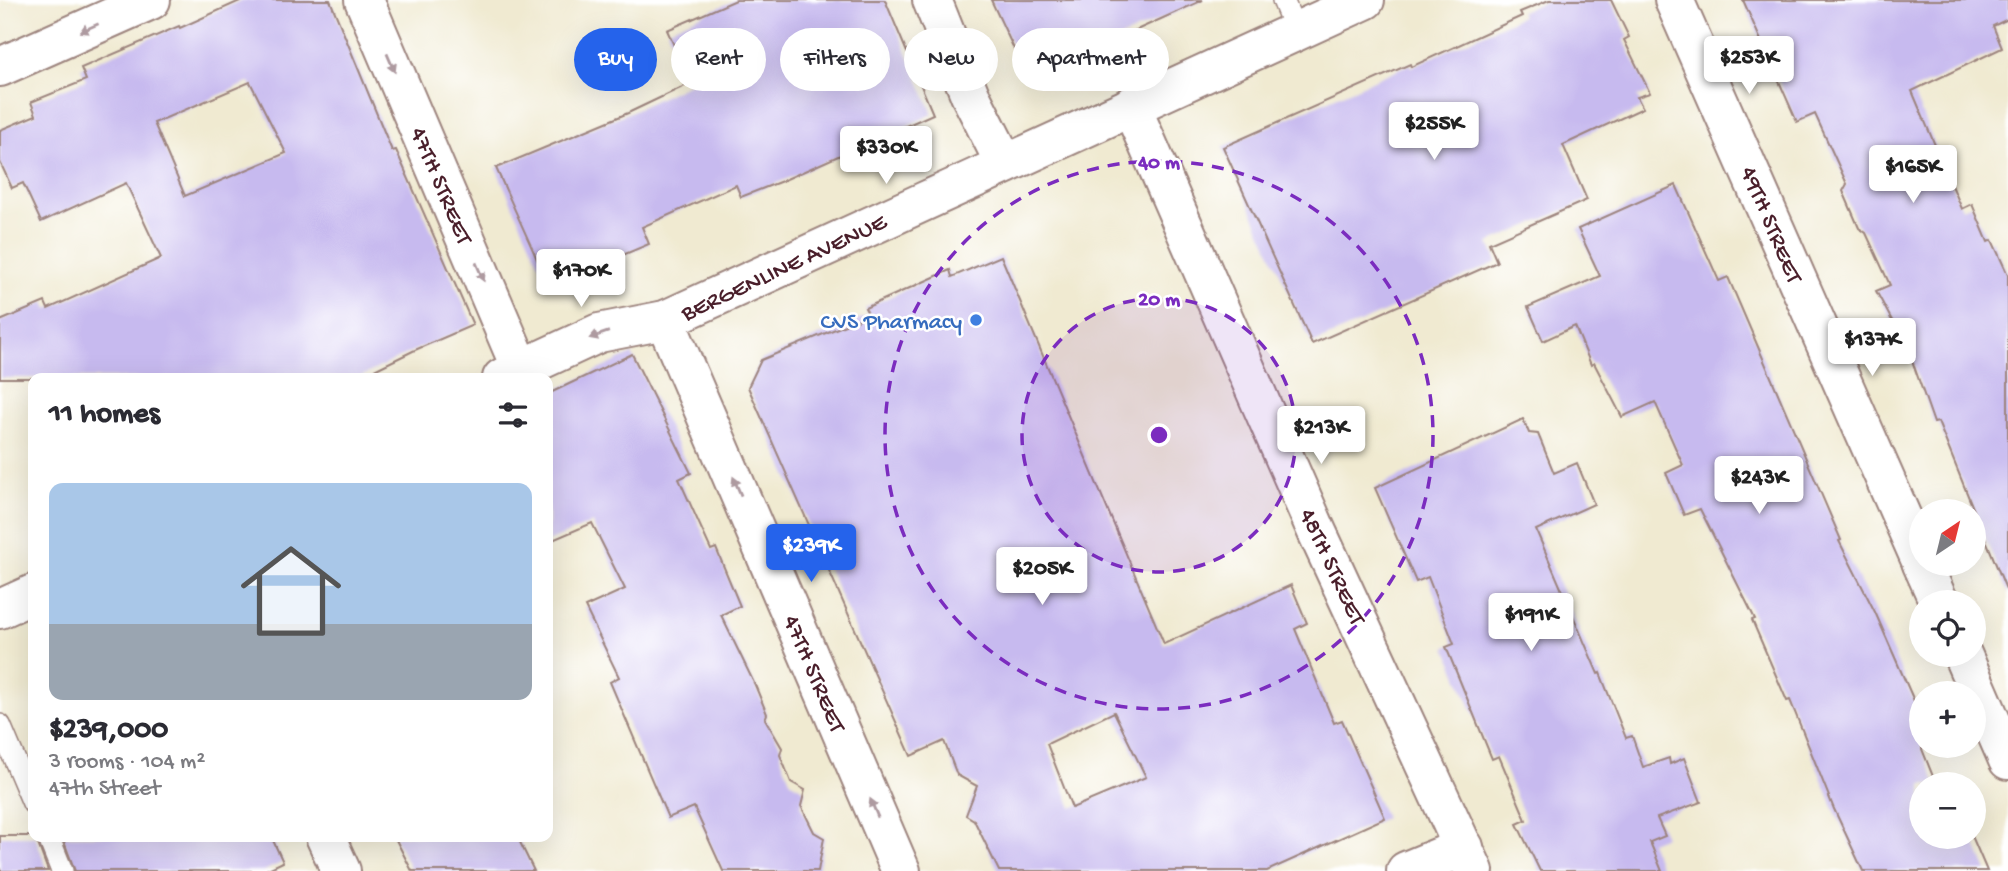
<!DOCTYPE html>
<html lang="en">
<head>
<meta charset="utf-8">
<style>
  :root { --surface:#fff; --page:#f2f2f3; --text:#2b2b33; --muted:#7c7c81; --line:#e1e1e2; --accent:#2563eb }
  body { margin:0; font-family:"Gochi Hand",sans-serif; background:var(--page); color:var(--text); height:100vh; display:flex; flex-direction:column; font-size:26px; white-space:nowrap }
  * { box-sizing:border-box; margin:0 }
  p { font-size:23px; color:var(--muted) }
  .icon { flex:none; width:38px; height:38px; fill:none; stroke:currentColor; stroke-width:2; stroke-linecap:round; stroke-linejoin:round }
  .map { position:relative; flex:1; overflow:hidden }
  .sheet { position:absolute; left:28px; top:373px; width:525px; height:469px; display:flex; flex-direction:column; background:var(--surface); border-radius:14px; box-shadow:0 7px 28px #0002 }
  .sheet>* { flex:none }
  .banner { position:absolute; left:574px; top:28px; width:665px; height:63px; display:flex; gap:14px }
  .needle { width:46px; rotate:35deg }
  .buttons { position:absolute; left:1909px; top:499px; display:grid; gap:14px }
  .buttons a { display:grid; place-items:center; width:77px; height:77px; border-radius:50%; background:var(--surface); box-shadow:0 7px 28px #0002; font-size:35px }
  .price { position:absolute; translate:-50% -60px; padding:0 16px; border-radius:7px; background:#fff; color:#222; font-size:23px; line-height:46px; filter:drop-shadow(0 2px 4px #0008) }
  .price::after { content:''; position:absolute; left:50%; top:42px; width:21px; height:16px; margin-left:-10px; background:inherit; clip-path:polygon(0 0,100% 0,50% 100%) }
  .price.selected { background:var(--accent); color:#fff }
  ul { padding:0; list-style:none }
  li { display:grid; align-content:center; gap:14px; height:371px; padding:0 21px }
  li+li { border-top:2px solid var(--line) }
  li span { display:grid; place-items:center; height:217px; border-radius:14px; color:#555 }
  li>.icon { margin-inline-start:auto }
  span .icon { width:126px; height:126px; fill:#fffc; stroke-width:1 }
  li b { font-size:30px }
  h2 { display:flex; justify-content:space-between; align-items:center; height:84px; padding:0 21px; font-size:30px }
  .pill { padding:0 24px; border-radius:32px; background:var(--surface); box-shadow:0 7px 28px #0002; font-size:24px; line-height:63px }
  .pill.selected { background:var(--accent); color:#fff }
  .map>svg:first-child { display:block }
</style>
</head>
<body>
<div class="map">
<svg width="2008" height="871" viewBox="0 0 2008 871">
  <rect width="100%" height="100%" fill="#fff"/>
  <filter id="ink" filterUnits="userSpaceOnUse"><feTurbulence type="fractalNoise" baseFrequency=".0143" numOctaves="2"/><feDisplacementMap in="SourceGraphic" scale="14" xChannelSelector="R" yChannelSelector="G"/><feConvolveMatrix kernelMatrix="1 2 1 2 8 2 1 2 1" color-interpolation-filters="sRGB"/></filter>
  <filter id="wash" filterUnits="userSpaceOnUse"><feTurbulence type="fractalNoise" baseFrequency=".00686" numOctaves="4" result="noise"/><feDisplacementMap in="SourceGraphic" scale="28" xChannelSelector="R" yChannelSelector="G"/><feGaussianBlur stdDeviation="1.57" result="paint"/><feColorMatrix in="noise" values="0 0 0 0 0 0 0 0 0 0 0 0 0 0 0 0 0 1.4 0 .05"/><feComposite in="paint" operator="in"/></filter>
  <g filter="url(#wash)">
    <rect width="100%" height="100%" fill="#f0ead1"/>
    <g id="blocks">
      <g fill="#c7baef" fill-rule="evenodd">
        <path d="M242,0H330L392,151L396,150L473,325L415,350L358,378H0V321L45,302L48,309L161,258L126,183L41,222L23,183L12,188L0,162V130L36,115L31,102L86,80L81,68L179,26L180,28ZM250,82L286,153L185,196L154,123Z"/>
        <polygon points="736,0 885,0 933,114 782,181 741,197 736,185 642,227 649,244 549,286 496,168 628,113 691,83 667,30"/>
        <polygon points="991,0 1203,0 1028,79"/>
        <polygon points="1549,0 1611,0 1629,37 1624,40 1650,93 1637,97 1643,108 1563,145 1587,200 1489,243 1497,262 1312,344 1223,147 1410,64 1411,67 1522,16 1520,12"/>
        <polygon points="1743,0 2008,0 2008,19 1993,26 2002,48 1912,91 1962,209 1972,204 1988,242 1992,240 2008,275 2008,594 1938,422 1934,423 1909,352 1876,291 1890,285 1866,233 1859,228 1843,191 1847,184 1815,114 1797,122"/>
        <polygon points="1676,185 1719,281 1728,277 1841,540 1839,541 1875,612 1922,719 1922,749 1936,784 1922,784 1922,836 1972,836 1987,871 1863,871 1834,809 1790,700 1787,701 1752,620 1755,619 1700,509 1684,515 1666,473 1683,465 1655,402 1622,417 1594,363 1591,365 1575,326 1543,341 1528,307 1600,276 1578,229"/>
        <path d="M1001,256L1164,644L1291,585L1307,623L1295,629L1334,723L1342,720L1385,818L1267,871H999L974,820L966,815L977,786L957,775L944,741L911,756L748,387L761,360L869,315L865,308L950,270L952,277ZM1114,712L1146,777L1072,808L1047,744Z"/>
        <polygon points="632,354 691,473 679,479 711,550 716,548 740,606 721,615 755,685 767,714 765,719 782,748 780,755 791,782 805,790 801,806 814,832 824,838 818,871 723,871 694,807 668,818 610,682 619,677 585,607 625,589 592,523 548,542 548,394"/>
        <polygon points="1523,419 1529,433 1538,434 1554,473 1577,463 1594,504 1536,530 1598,674 1600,673 1626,738 1632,736 1643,767 1669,758 1670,764 1684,758 1701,802 1657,818 1665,836 1650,842 1662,871 1540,871 1517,824 1526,820 1499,756 1492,759 1446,647 1454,644 1428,577 1416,582 1375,488"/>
        <polygon points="0,836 35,836 48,871 0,871"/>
        <polygon points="62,836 271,836 283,862 264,871 75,871"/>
        <polygon points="394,836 517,836 534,871 412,871"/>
      </g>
    </g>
  </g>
  <g filter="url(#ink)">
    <use href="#blocks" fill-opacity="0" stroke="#9d847e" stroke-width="2"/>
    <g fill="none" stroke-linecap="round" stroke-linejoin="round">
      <g stroke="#9d847e" stroke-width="24">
        <g id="service">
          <polyline points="1283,0 1296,32"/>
          <polyline points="0,725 33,803"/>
          <polyline points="48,836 62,871"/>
        </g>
      </g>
      <g stroke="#9d847e" stroke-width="42">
        <g id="minor">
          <polyline points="364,0 521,369"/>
          <polyline points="932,0 970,95 1005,164"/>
          <polyline points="0,67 151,0"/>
          <polyline points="665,320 901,871"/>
          <polyline points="325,836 341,871"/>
          <polyline points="1406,871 1464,847"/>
        </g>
      </g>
      <g stroke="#9d847e" stroke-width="42">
        <g id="tertiary">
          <polyline points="1674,0 1922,563"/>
          <polyline points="1131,106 1317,532 1474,871"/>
          <polyline points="502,378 599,333 665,320 1365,0"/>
          <polyline points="1922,564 1939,602"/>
          <polyline points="0,609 33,594"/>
          <polyline points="1962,654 2008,760"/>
        </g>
      </g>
      <use href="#service" stroke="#fff" stroke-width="21"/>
      <use href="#minor" stroke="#fff" stroke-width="38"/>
      <use href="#tertiary" stroke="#fff" stroke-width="38"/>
    </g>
    <defs><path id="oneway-solid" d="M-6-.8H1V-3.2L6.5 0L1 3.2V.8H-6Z" transform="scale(1.75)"/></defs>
    <g fill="#ae9aa0">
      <use href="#oneway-solid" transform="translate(89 28) rotate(156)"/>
      <use href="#oneway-solid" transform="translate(391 63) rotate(67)"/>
      <use href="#oneway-solid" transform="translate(480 272) rotate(67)"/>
      <use href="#oneway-solid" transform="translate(599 335) rotate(161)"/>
      <use href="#oneway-solid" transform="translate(737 486) rotate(-113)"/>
      <use href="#oneway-solid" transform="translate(874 808) rotate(-113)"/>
    </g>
  </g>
  <circle cx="1159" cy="435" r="137" fill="#7b2cbf" fill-opacity=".12"/>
  <g fill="none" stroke="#7b2cbf" stroke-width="3.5" stroke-dasharray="12 9">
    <circle cx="1159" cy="435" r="137"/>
    <circle cx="1159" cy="435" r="274"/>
  </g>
  <circle fill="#3f7fe0" stroke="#fff" stroke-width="2.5" cx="976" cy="320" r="7"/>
  <g text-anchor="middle" stroke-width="5" stroke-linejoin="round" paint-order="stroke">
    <g font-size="24" fill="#4a1f2b" stroke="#fff">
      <text transform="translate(443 185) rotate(67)" y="8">47TH STREET</text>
      <text transform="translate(1773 224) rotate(67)" y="8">49TH STREET</text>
      <text transform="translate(783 266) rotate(-25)" y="8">BERGENLINE AVENUE</text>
      <text transform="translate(1334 566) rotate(65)" y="8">48TH STREET</text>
      <text transform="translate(816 673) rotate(67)" y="8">47TH STREET</text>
    </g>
    <g font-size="24" fill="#366cbe" stroke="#fff" text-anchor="end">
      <text x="962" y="328">CVS Pharmacy</text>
    </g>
  </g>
  <circle cx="1159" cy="435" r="10" fill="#7b2cbf" stroke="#fff" stroke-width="3.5"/>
  <g font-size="21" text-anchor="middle" font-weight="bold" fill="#7b2cbf" stroke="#fff" stroke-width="5" stroke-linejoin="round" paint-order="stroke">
    <text x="1159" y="168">40 m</text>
    <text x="1159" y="305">20 m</text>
  </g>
</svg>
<div class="buttons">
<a><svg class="needle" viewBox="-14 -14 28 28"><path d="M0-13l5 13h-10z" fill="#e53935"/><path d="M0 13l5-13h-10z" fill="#7c7c81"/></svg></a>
<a><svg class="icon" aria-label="locate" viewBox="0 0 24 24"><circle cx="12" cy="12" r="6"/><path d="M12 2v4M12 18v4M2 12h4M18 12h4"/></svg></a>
<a>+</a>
<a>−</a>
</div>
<b class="price" style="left:1749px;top:96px">$253K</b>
<b class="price" style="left:1434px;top:162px">$255K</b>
<b class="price" style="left:886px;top:186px">$330K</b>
<b class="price" style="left:1913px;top:205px">$165K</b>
<b class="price" style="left:581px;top:309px">$170K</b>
<b class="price" style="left:1872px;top:378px">$137K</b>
<b class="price" style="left:1321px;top:466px">$213K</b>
<b class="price" style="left:1759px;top:516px">$243K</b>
<b class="price selected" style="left:811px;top:584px">$239K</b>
<b class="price" style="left:1042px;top:607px">$205K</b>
<b class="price" style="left:1531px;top:653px">$191K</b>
<div class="banner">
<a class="pill selected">Buy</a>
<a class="pill">Rent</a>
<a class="pill">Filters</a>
<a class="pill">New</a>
<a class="pill">Apartment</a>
</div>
<section class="sheet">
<h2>11 homes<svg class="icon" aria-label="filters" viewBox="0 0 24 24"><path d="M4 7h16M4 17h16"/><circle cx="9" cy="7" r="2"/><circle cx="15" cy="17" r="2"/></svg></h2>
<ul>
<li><span style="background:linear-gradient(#a9c7e8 65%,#9aa5b1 0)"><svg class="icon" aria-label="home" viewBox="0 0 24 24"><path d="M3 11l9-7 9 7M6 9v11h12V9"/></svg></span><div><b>$239,000</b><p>3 rooms · 104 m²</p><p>47th Street</p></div></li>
</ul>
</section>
</div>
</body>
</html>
